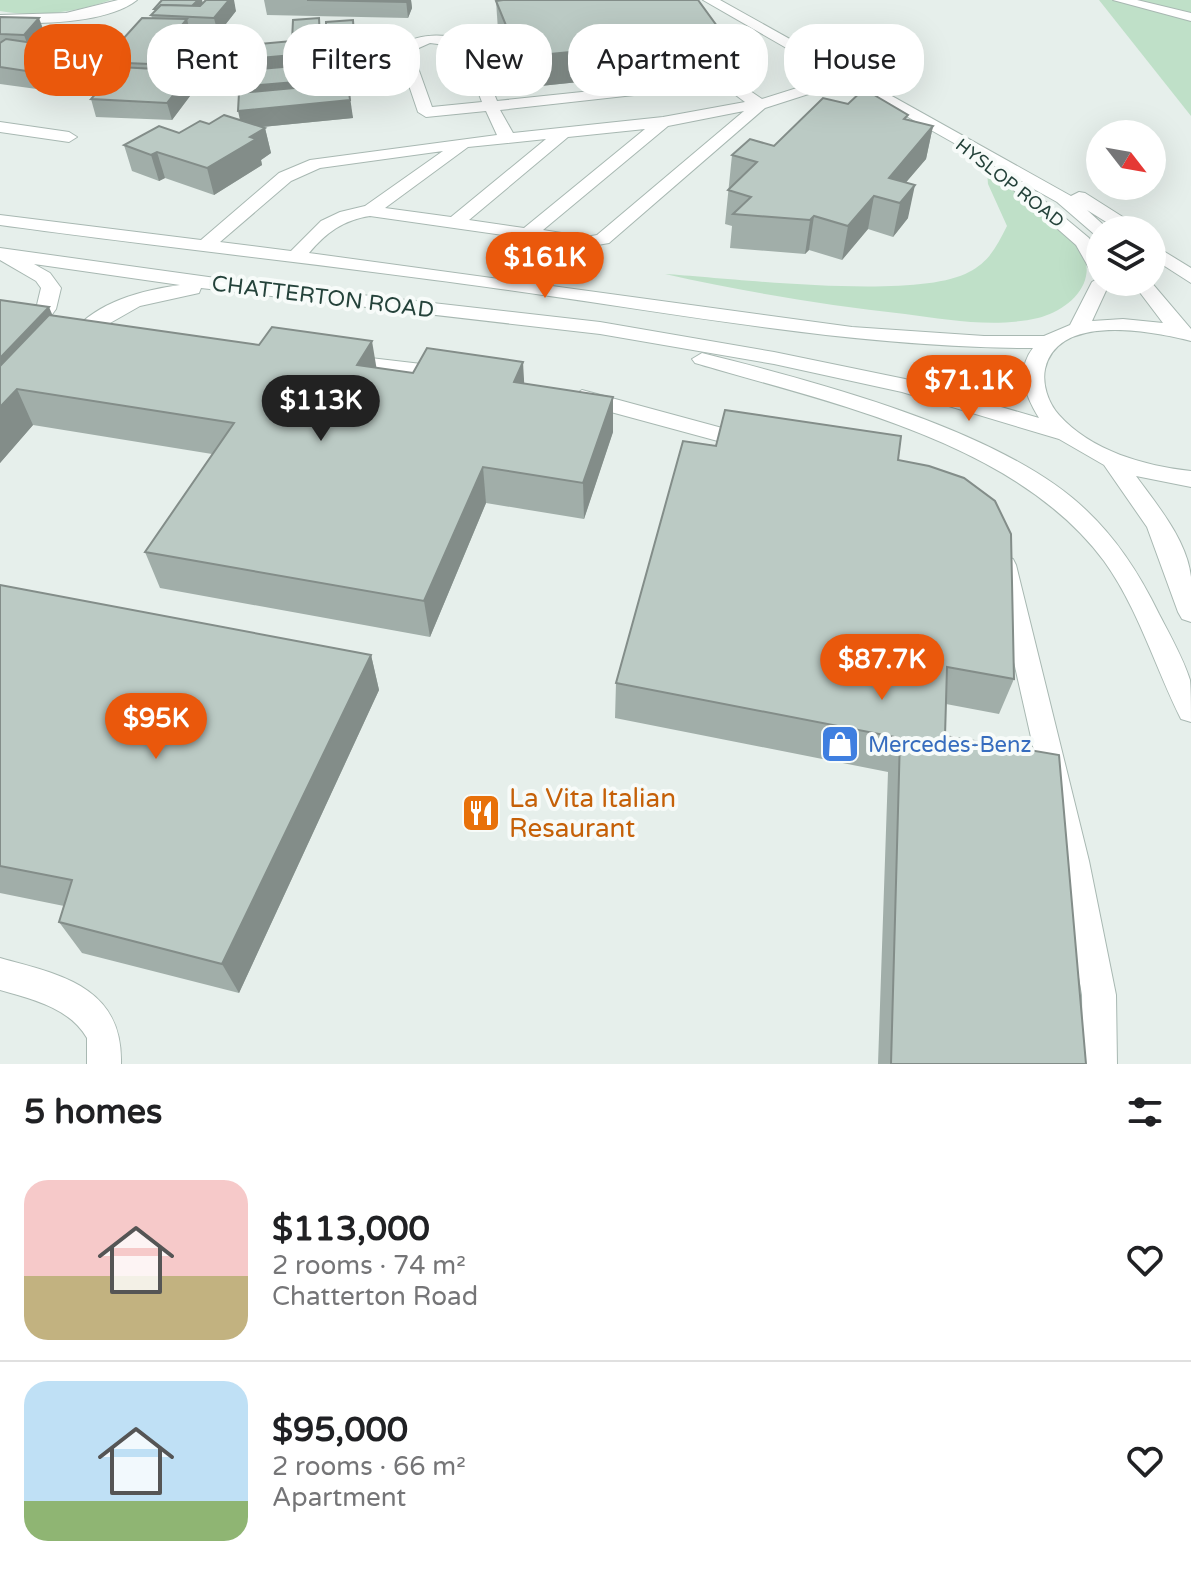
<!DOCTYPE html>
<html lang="en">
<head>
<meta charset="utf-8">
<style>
  :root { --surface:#fff; --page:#f6f6f6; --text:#202124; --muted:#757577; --line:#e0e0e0; --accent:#ea580c }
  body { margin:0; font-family:"Varela Round",sans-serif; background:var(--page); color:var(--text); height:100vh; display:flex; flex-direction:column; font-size:30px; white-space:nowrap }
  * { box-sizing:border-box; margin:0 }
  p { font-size:26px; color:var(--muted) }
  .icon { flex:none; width:44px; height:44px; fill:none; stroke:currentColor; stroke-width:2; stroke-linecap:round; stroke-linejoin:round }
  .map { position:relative; height:1064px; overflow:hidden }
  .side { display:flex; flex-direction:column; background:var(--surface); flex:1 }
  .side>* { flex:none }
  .hud { position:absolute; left:24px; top:24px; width:1144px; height:72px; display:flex; gap:16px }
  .needle { width:52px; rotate:121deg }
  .fabs { position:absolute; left:1086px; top:120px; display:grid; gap:16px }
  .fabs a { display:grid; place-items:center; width:80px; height:80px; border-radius:50%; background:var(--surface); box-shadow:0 8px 32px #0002; font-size:40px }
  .price { position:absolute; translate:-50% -68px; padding:0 18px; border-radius:28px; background:var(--accent); color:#fff; font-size:26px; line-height:52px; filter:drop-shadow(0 2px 4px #0008) }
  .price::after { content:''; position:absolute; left:50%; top:48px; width:24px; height:18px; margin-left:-12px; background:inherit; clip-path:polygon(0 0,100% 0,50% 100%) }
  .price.on { background:#222; color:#fff }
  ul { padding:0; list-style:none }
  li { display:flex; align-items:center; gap:24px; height:200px; padding:0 24px }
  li+li { border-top:2px solid var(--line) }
  li span { display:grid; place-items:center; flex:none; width:224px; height:160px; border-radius:24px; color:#555 }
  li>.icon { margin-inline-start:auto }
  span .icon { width:96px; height:96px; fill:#fffc; stroke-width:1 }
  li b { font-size:34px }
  h2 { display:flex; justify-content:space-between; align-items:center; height:96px; padding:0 24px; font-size:34px }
  .chip { padding:0 28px; border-radius:32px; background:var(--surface); box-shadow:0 8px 32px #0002; font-size:28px; line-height:72px }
  .chip.on { background:var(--accent); color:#fff }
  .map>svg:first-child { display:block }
</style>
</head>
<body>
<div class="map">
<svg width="1191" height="1064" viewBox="0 0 1191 1064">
  <rect width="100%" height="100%" fill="#e6efeb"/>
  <g fill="#bfe0c8">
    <path d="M0,0H111C76,12 36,18 0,11Z"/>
    <polygon points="1099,0 1191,0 1191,116"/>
    <path d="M987,171C1016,188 1095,237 1086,276C1082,297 1059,313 1038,318C995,328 949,320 905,314C824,305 745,292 665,274C731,278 917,301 969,272C989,262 997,246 1007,226L988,184Z"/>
  </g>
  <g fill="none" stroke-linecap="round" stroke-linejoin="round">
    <g stroke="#a8b8b2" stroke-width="2">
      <g id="minor">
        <path d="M118,0H137C107,24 37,24 0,23V15L66,13Z"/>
        <path d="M703,0H720L1071,196L1079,192L1085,193L1137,226L1140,230H1119L1087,210L1109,230H1100V235L1094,234L1057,202L1023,183L1089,238L1100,255V282H1110L1092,321L1123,319L1163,323L1132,282H1151L1191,329V341C1150,331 1058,313 1045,369C1042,384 1048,403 1059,415C1091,451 1145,466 1191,471V487L1136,476C1157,505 1187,540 1191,577C1191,591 1191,607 1191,622L1182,619L1178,612L1147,527L1104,465L1059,439L902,392L774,364L600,334L201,288L199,293L140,306L82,339L72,333C96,302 143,290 180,285L34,264L50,273L61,288L56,309L40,331L33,333L23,327L36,309L41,288L36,281L0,260V248L230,280L600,322L774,352L905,379L1039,418C1026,397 1015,371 1033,348C861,348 692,316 522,292C349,267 174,249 0,225V215L201,240L279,173L310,160L497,135L486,111L426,117L418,112L397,50C416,30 447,35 472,40L497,101L715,78L734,80L762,99L835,76ZM430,43L461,47L482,102L432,107L412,51ZM846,82L1023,182H1011L1009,186L1076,245L1093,275L1100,277L1092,282L1070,325L1044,336H984L852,327L309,253C326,233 343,220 370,216L586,247L609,243L765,108ZM715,86L725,87L745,102L663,117L513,133L500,110ZM744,111L597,235L586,237L543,230L668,126ZM645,129L524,228L469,220L568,137ZM546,139L451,217L385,208L468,147ZM443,151L365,206L340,212L321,221L291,251L220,242L291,181L320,168Z"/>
        <polygon points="1113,0 1137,0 1191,13 1191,21"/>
        <polygon points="0,122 69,132 77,137 69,142 0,132"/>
        <polygon points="1152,244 1191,268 1191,283 1152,258"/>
        <path d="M702,353C814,381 1003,430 1086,510C1118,540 1140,575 1159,614C1170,635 1183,658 1190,680C1191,692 1191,710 1191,722L1181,719C1155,667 1138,608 1104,561C1015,441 830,403 695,363L692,359Z"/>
        <polygon points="345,355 447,367 457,373 447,379 338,365 335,361"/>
        <polygon points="582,390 759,438 762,443 759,448 751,450 574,402 571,397"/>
        <polygon points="1004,556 1013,559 1016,565 1089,861 1116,995 1117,1064 1083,1064 1082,995 1059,861 992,565 995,559"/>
        <path d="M0,958C62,975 123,987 121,1064H87V1038C69,1007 31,999 0,990Z"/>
      </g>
    </g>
    <use href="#minor" fill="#fff" fill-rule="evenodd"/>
  </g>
  <g fill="#a1aea9">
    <polygon points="202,0 203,4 236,11 218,34 190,33 191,36 164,69 192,71 196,88 172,120 96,117 91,99 109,79 108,79 102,62 152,18 151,15 155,11 154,9"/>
    <polygon points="264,0 411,0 412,8 408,18 267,15"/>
    <polygon points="496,1 723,67 521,88 498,30"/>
    <polygon points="0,17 45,34 37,44 93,68 59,92 0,84"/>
    <polygon points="321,27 321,38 354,36 373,65 342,68 344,83 353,118 262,127 265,128 271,153 261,160 262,165 214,195 165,178 159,181 132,171 124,145 179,133 209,124 240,120 238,87 252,70 249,59 292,41"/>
    <polygon points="907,120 933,126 926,159 906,182 908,218 893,237 868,229 842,260 809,250 805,254 730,248 732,226 725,224 732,155 774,146"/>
    <polygon points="0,300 53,316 376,368 413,373 524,384 613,397 613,432 584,519 486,503 430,637 160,588 145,552 212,454 33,425 0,463"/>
    <polygon points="716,446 898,460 1014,679 999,714 946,704 945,736 1086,1064 878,1064 888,772 615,718 616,683"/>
    <polygon points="0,585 371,655 379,690 239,993 82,953 59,922 64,906 0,893"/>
  </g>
  <g fill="#838d89">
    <polygon points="198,0 202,0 203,5 188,10"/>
    <polygon points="229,0 234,0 236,11 218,34 214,18"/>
    <polygon points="406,0 411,0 412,8 408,18"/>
    <polygon points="39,18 45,34 30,51 24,35"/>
    <polygon points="187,19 191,36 155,81 150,64"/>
    <polygon points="725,37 723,67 521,88 519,57"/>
    <polygon points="370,48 373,65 342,68 345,95 242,104 238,87 253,76 249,59"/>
    <polygon points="88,51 93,68 59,92 53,75"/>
    <polygon points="192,71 196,88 172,120 167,103"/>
    <polygon points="348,83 353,118 242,129 238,111"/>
    <polygon points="933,126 926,159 891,200 889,178"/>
    <polygon points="265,128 271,153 261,160 262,165 214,195 207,168 250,137"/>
    <polygon points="157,152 165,178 159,181 151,155"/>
    <polygon points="915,185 908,218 893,237 900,203"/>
    <polygon points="874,196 868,229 842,260 848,226"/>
    <polygon points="814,216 809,250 805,254 810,220"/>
    <polygon points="49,307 64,342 17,389 33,425 0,463 0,358"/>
    <polygon points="372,341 378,377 357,365"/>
    <polygon points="523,362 525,397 514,382"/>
    <polygon points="613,397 613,432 584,519 583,483"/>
    <polygon points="483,467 486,503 430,637 424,601"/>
    <polygon points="371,655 379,690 239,993 222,964"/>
  </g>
  <g fill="#bbcac4" stroke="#838d89" stroke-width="2">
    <polygon points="162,0 198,0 192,6 161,5 157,9 154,9"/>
    <polygon points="206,0 229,0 214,18 151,15 161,5 200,6"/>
    <polygon points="307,0 406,0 406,2"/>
    <polygon points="503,0 698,0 725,37 519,57 496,1"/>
    <polygon points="0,17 39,18 24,35 0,34"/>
    <polygon points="142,18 187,19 150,64 102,62"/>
    <polygon points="319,18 320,39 292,41 293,20"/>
    <polygon points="353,20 354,36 326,38 326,22"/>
    <polygon points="368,34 370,48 249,59 249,45"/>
    <polygon points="6,39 88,51 53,75 0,67 0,43"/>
    <polygon points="341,62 343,78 238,87 238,71"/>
    <polygon points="119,67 192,71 167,103 91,99"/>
    <polygon points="348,83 350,100 238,111 239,93"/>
    <polygon points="864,89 908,115 904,119 933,126 889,178 915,185 900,203 874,196 848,226 814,216 810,220 733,214 751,197 728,190 757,162 732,155 750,139 774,146 823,98 848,104"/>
    <polygon points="224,115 265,128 250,137 256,139 207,168 157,152 151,155 124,145 159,126 179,133 200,121 209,124"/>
    <polygon points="0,300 49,307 0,358"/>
    <polygon points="49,315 259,345 272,327 372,341 357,365 413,373 427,348 523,362 514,382 613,397 583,483 483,467 424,601 145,552 234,423 17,389 0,407 0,366"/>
    <polygon points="725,410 901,436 898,460 929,466 964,478 995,501 1011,534 1014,679 947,667 945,736 1059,755 1086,1064 891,1064 900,738 616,683 683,441 716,446"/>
    <polygon points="0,585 371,655 222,964 59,922 72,880 0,866"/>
  </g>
  <defs>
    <g id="shop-square" transform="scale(2)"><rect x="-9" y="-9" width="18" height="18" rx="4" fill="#3f7fe0" stroke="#f7fbf9"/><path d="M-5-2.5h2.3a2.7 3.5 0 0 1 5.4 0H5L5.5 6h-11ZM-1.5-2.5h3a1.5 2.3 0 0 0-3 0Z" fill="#fff"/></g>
    <g id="restaurant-square" transform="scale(2)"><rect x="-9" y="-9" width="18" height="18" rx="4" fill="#e8710a" stroke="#f7fbf9"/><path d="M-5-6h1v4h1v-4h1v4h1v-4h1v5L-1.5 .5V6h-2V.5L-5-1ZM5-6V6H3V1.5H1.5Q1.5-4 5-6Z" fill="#fff"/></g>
  </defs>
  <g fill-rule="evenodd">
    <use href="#shop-square" x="840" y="744"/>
    <use href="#restaurant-square" x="481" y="813"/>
  </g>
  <g text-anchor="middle" stroke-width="8" stroke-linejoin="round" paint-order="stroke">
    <g font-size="18" fill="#24423a" stroke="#f7fbf9">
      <text transform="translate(1010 183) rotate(38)" y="6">HYSLOP ROAD</text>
    </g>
    <g font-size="22" fill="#24423a" stroke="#f7fbf9">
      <text transform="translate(323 296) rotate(7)" y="8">CHATTERTON ROAD</text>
    </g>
    <g font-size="22" fill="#366cbe" stroke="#f7fbf9" text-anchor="start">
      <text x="868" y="752">Mercedes-Benz</text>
    </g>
    <g font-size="26" fill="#c56008" stroke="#f7fbf9" text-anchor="start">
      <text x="509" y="807">La Vita Italian<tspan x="509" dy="30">Resaurant</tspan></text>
    </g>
  </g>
</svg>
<div class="fabs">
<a><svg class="needle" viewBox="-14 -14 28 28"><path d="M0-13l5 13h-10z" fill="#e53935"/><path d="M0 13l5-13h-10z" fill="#757577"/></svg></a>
<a><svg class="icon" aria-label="layers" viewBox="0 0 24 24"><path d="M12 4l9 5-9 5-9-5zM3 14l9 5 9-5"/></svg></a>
</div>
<b class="price" style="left:545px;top:300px">$161K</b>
<b class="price" style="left:969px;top:423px">$71.1K</b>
<b class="price on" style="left:321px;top:443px">$113K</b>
<b class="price" style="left:882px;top:702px">$87.7K</b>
<b class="price" style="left:156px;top:761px">$95K</b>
<div class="hud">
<a class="chip on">Buy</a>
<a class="chip">Rent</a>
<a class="chip">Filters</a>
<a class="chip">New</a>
<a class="chip">Apartment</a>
<a class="chip">House</a>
</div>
</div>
<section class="side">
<h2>5 homes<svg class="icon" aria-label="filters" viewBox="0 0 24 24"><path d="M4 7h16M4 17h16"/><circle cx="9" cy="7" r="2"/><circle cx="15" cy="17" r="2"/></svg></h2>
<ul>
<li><span style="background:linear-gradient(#f6c9c9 60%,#c2b280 0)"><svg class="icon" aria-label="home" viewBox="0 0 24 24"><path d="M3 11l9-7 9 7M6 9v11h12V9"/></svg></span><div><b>$113,000</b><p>2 rooms · 74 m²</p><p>Chatterton Road</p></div><svg class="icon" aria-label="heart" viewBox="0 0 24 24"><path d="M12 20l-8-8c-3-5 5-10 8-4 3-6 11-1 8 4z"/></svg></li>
<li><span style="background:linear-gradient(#bfe0f5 75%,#8fb573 0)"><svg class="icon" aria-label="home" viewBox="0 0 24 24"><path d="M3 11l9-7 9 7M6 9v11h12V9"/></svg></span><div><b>$95,000</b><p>2 rooms · 66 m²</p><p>Apartment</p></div><svg class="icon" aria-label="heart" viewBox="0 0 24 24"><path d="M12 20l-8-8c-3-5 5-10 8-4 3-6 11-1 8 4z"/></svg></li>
</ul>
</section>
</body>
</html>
